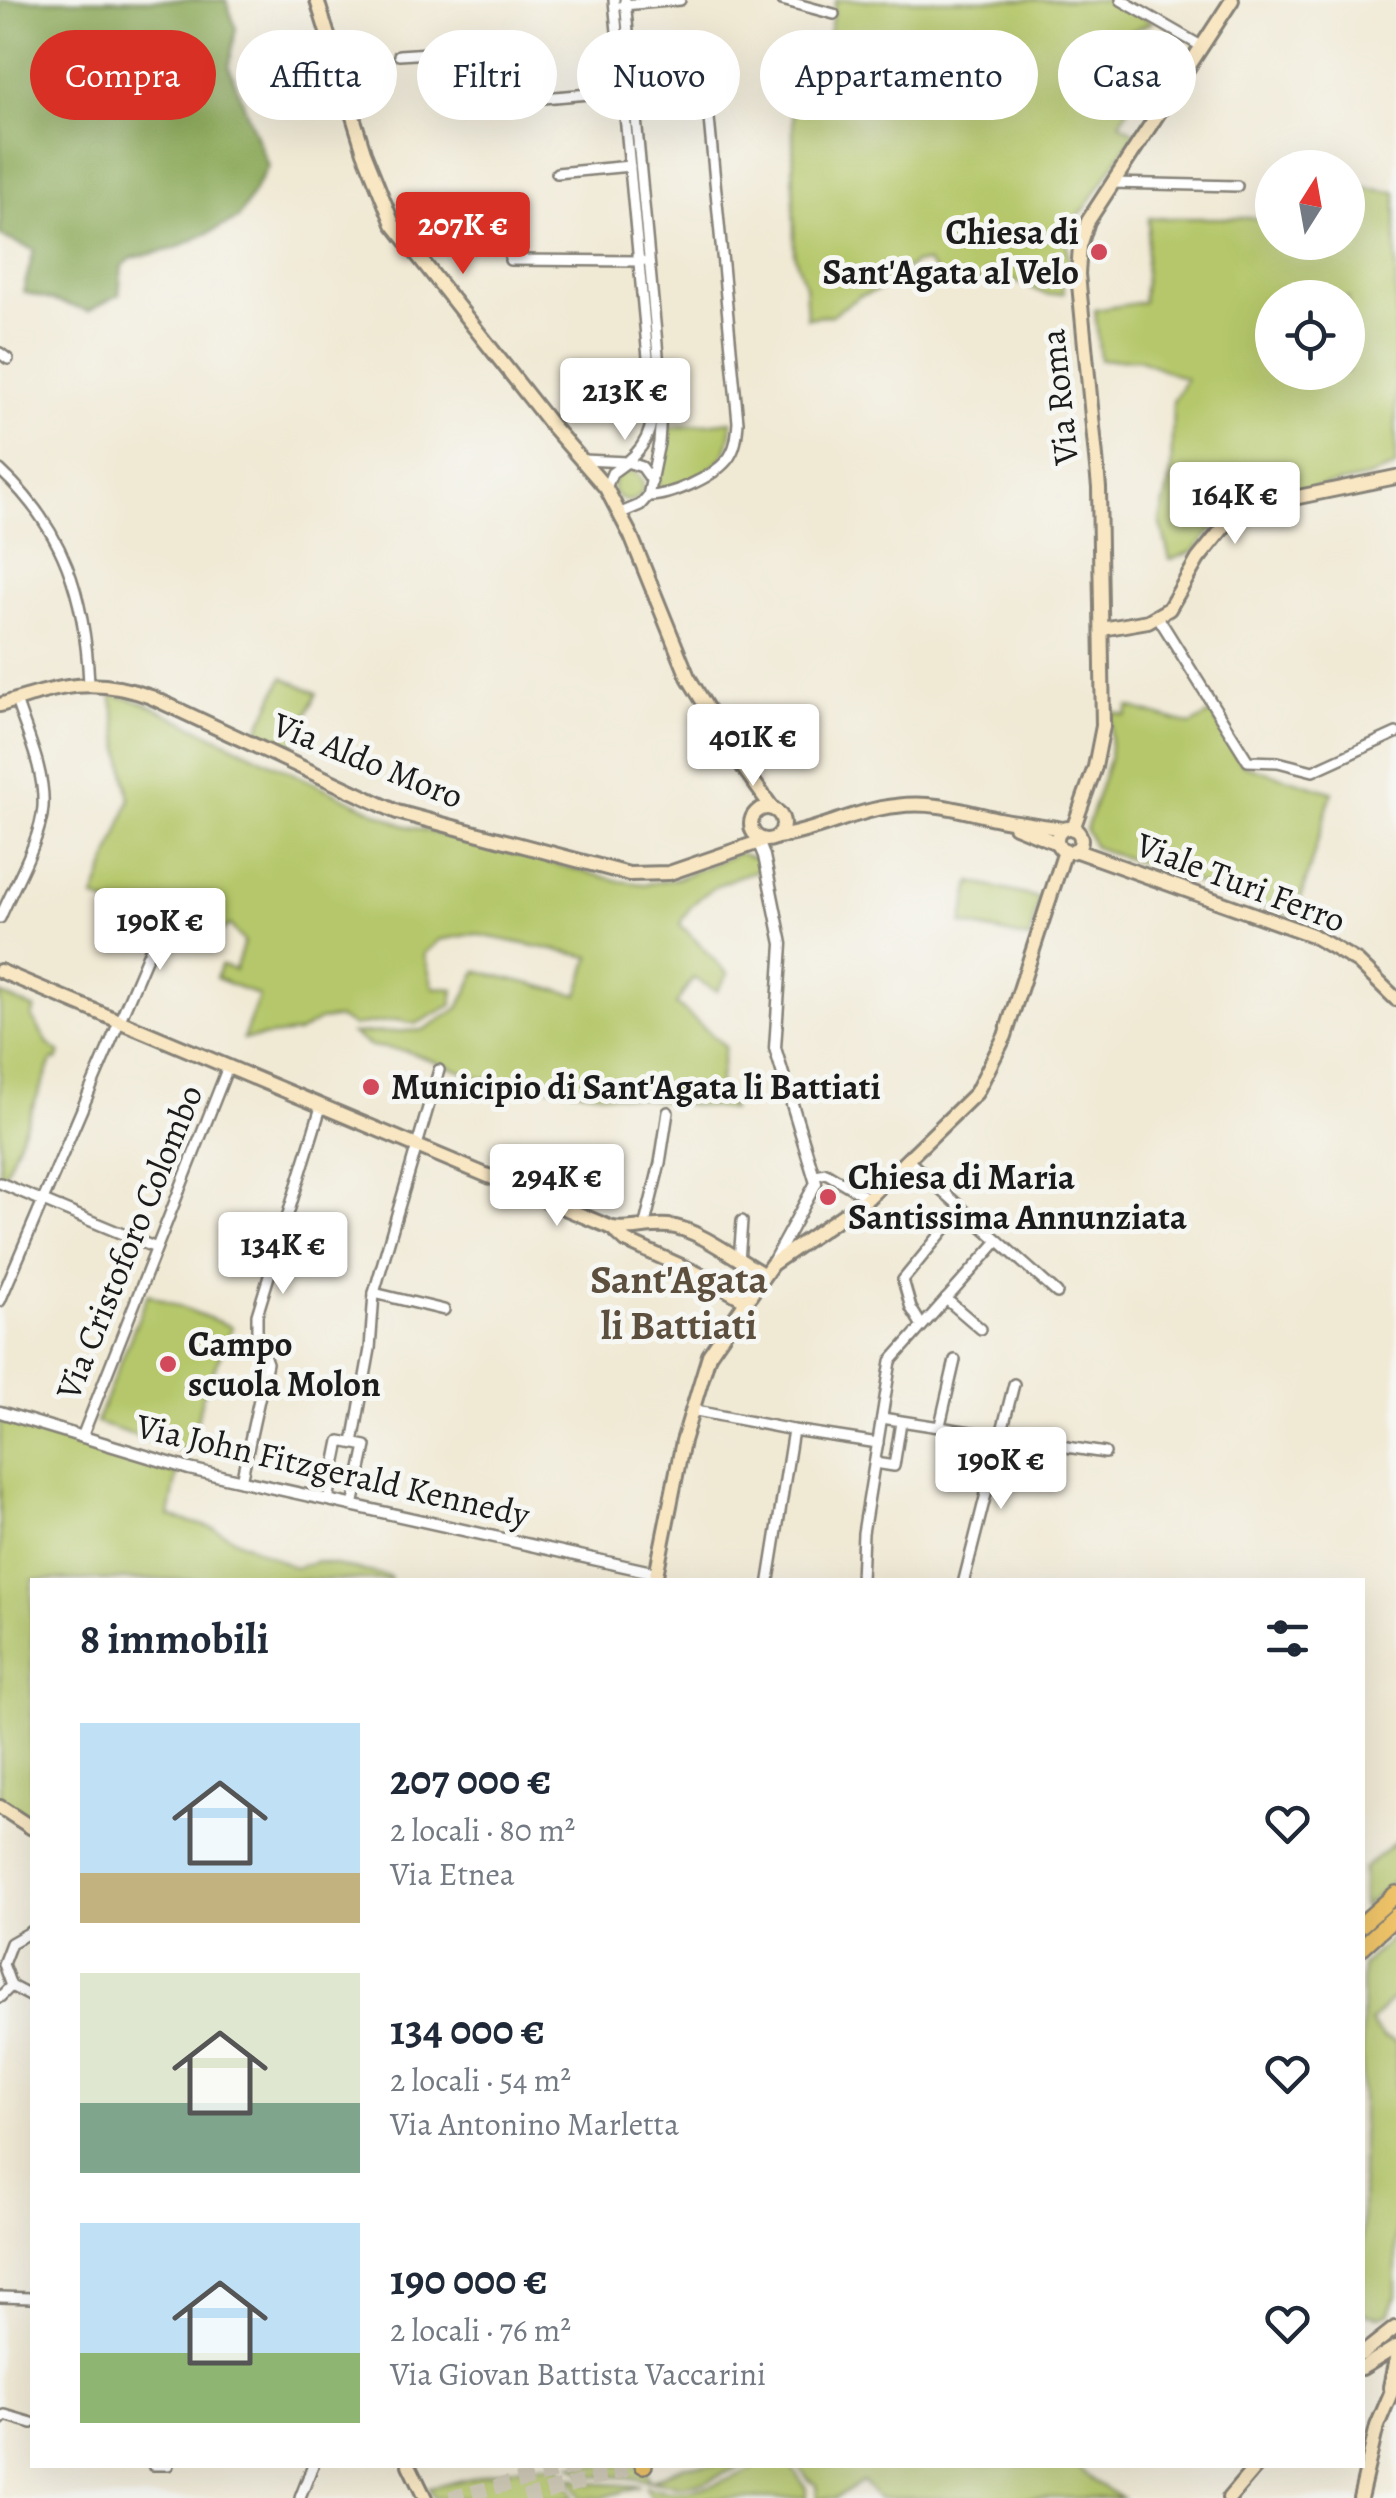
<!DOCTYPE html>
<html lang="it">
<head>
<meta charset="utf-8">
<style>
  :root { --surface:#fff; --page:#f2f2f3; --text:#1f2937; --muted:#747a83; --accent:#d93025 }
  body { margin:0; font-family:Alegreya,serif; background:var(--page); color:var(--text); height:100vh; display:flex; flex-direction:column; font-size:38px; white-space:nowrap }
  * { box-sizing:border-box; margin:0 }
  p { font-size:32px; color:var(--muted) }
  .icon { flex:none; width:55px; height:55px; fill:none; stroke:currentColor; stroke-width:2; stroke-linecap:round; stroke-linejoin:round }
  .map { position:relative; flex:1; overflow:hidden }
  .side { position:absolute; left:30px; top:1578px; width:1335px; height:890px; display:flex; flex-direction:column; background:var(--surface); border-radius:0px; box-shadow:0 10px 40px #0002 }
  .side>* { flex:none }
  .guide { position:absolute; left:30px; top:30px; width:1338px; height:90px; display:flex; gap:20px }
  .needle { width:65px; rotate:11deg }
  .controls { position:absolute; left:1255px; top:150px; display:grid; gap:20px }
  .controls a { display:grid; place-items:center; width:110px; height:110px; border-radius:50%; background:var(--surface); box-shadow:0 10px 40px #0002; font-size:50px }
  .price { position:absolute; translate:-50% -85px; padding:0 22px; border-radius:10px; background:#fff; color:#222; font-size:32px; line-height:65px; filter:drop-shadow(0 2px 5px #0008) }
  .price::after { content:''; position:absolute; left:50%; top:60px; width:30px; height:22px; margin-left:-15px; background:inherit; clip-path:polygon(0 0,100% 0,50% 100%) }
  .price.active { background:var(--accent); color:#fff }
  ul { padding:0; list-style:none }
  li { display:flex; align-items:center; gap:30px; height:250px; padding:0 50px }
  li span { display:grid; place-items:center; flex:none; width:280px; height:200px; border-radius:0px; color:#555 }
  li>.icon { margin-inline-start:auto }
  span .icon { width:120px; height:120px; fill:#fffc; stroke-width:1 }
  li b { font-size:42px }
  h2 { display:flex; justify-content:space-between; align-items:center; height:120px; padding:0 50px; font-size:42px }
  .chip { padding:0 35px; border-radius:45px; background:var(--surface); box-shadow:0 10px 40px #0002; font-size:35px; line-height:90px }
  .chip.active { background:var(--accent); color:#fff }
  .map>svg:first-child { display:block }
</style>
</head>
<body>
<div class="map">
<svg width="1396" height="2498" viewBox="0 0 1396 2498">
  <rect width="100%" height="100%" fill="#f6f6f2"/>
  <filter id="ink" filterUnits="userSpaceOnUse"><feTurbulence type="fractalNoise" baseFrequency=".01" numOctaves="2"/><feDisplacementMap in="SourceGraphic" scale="20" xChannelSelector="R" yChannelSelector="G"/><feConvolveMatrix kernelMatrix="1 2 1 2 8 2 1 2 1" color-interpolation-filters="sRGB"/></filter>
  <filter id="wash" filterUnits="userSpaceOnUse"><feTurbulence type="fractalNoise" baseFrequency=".0048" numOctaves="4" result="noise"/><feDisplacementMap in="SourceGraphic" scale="40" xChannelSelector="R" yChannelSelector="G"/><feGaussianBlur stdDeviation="2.25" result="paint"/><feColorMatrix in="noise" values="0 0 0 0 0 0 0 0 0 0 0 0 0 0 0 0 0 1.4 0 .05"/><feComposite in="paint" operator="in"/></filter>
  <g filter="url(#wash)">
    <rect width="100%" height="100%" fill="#f0e9d4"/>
    <g fill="#b5c76a" stroke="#687243" stroke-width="2.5" fill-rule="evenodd">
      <polygon points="836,0 1114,0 1152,22 1120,36 1130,71 1115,100 1128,109 1120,123 1135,133 1084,210 1075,218 1078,225 1067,237 1069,276 1062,284 1064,293 1047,295 990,270 986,272 986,279 967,285 946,284 927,262 914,263 882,289 860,296 832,315 807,318 805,285 794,254 793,122 788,75 821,73"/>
      <path d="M1348,186L1396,192V467L1368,477L1234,505L1194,551L1170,560L1160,520L1171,475L1173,401L1186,379L1138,359L1100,360L1095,310L1143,302L1149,218H1272V242H1348ZM1272,298H1348V372H1272Z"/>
      <path d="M732,421C730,469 708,469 670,490L660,488L658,483L669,428Z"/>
      <circle cx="628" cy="486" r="15"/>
      <polygon points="283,677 317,693 290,751 256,735"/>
      <path d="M111,694L144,703L403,825L620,881L645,884L676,879L739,853L757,859L760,870C729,877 694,893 680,924L728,974L717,991L693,978L676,1004L725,1046L719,1084L732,1110L479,1078L406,1051L371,1046L352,1034L423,1030L459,1008L477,971L578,995L590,957L474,934L439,940L424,954L433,987L454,989L452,1005L416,1024L397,1020L353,1026L339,1018L319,1020L298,1033L243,1039L259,996L216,978L221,965L235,970L244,942L230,925L218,934C198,909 195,902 161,903L149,933L119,921L121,909L94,898L130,800Z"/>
      <polygon points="1129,707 1191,725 1212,713 1243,765 1332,792 1295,918 1094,847 1086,830 1109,760 1112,711 1126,716"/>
      <polygon points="971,882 1039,898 1029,939 962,924"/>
      <polygon points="0,994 35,1009 32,1017 49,1045 60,1053 57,1060 53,1059 3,1178 0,1177"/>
      <polygon points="148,1294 232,1327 202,1398 190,1453 96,1423"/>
      <polygon points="0,1420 177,1474 169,1516 215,1529 295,1568 317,1561 389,1576 391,1580 32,1580 32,1821 0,1801"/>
      <polygon points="1396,1841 1396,1878 1363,1908 1363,1869"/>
      <polygon points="1396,1934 1396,1996 1370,2022 1382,2037 1396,2042 1396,2296 1388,2314 1379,2317 1362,2314 1362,1966"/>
      <polygon points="525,2465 560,2465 574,2498 434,2498 429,2488"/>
      <polygon points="572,2465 643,2465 650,2481 686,2465 744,2465 705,2482 683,2486 625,2477 587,2476"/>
      <path d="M760,2465H790L807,2489V2498H650L646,2487C689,2498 722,2484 760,2465Z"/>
      <polygon points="798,2465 1075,2465 1092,2480 1122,2498 877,2498 863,2481 835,2498 818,2498 817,2485 808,2479"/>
      <polygon points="571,2477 589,2483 640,2486 602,2498 581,2498"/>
    </g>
    <polygon fill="#90ac5e" stroke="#56643d" stroke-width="2.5" points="0,0 226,0 236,28 229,67 268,166 238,219 174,249 132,258 122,266 119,295 88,311 23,292 34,250 0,236"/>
  </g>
  <g filter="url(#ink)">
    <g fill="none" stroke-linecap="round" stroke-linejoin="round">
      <g stroke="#d0cab8" stroke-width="15" stroke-dasharray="15 8" stroke-linecap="butt">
        <polyline points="450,2498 584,2465"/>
        <polyline points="524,2498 643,2465"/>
      </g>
      <g stroke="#868278" stroke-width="14">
        <g id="minor">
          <polyline points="782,0 834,14"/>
          <polyline points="1121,0 1201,46"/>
          <polyline points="623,5 680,0"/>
          <polyline points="399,55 445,52 446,74"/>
          <polyline points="521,100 623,91"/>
          <polyline points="557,173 630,166"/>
          <polyline points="1112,183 1237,186"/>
          <polyline points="510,260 642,261"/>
          <polyline points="0,353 8,359"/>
          <path d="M583,460L627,462C652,441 654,421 651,389L614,0"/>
          <path d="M0,470C64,529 85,597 89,683"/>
          <polyline points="606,488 612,473 627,462 642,467 652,481"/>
          <path d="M648,496C670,496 712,478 727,460C736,449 737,436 738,422L706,87"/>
          <polyline points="621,513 640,505 648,496 659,443 662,398 625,0"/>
          <polyline points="1158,617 1248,761 1278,762 1313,771 1396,733"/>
          <path d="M0,918C13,887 41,840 43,807C45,771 27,734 16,700"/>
          <polyline points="909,1161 1057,1293"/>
          <polyline points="816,1175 826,1173 868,1198"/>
          <polyline points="0,1183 156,1248"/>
          <polyline points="644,1228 660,1163 668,1112"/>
          <polyline points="739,1261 742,1221"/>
          <polyline points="374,1293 444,1310"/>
          <polyline points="946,1299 981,1329"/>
          <polyline points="0,1301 167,910"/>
          <polyline points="922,1326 911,1308 903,1280 962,1208"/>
          <polyline points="691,1410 793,1430 878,1443"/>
          <polyline points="882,1418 1105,1453"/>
          <polyline points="940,1425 955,1360"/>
          <polyline points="82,1437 228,1067"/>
          <polyline points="353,1443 370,1349 374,1293 439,1070"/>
          <polyline points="875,1463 894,1466 901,1422"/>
          <polyline points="241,1481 267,1363 257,1335 257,1315 321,1107"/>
          <polyline points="328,1500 340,1441 366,1446 353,1506"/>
          <polyline points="769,1580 793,1430"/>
          <polyline points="861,1580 863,1533 891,1361 998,1241"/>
          <polyline points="964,1580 1014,1384"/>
          <polyline points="32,1931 11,1943 3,1964 11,1986 32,1997"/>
          <polyline points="0,1997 11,1986"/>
          <polyline points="0,2297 32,2298"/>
          <polyline points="0,2420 5,2415 32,2423"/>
          <polyline points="153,2465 168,2465"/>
          <polyline points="300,2498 313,2465"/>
        </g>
      </g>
      <g stroke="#868278" stroke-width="15">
        <g id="tertiary">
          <polyline points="755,834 764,856 782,944 775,1048 816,1183 773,1262"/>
          <polyline points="0,1412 189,1469 656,1573"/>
        </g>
      </g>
      <g stroke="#868278" stroke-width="18">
        <g id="secondary">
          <polyline points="317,0 364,152 393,224 552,426 606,488 631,536 688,677 743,767 773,809"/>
          <polyline points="1102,629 1148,621 1169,609 1198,559 1227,523 1238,514 1264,504 1396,477"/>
          <path d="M0,705C57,687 93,675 151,697L397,812L629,874L669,873L765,840"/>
          <circle cx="767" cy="824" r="16"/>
          <polyline points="1015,826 1057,843"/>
          <circle cx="1069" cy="840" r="12"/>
          <polyline points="1073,829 1095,767 1103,726 1099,488 1078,274 1080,246 1088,221 1232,0"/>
          <path d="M777,837C817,832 855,810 896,806C932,801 960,810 994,818C1017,823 1040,825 1063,829"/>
          <polyline points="1074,850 1312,935 1358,962 1396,999"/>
          <path d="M0,971L612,1228C631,1231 649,1224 669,1226C696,1228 738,1260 763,1274"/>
          <polyline points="612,1228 626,1241 701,1275 745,1300"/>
          <polyline points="655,1580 683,1441 709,1355 772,1264 868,1198 976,1093 1005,1036 1065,851"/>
          <polyline points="0,1807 32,1828"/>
          <polyline points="1362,2354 1395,2328"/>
          <polyline points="1362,2368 1396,2347"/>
          <polyline points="1390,2387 1396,2359"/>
          <polyline points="409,2465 425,2498"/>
          <polyline points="1229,2498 1257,2465"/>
          <polyline points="1360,2498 1377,2426 1396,2381"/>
        </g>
      </g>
      <g stroke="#868278" stroke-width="20">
        <g id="motorway">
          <polyline points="1362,1924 1396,1894"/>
          <polyline points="1362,1947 1396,1916"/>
          <polyline points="643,2465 644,2465"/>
        </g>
      </g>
      <use href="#minor" stroke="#fff" stroke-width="9"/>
      <use href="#tertiary" stroke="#fff" stroke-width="10"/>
      <use href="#secondary" stroke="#f9e7c3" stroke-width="12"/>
      <use href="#motorway" stroke="#efc469" stroke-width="15"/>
    </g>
  </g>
  <g fill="#d1495b" stroke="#f6f6f2" stroke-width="4">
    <circle cx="1099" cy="252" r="10"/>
    <circle cx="371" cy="1087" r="10"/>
    <circle cx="828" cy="1197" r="10"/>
    <circle cx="168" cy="1364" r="10"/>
  </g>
  <g text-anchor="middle" stroke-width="10" stroke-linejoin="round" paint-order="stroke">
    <g font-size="35" font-weight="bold" fill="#1c1c1c" stroke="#f6f6f2" text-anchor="start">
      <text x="1079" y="244" text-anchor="end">Chiesa di<tspan x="1079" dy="40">Sant'Agata al Velo</tspan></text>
      <text x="391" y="1099">Municipio di Sant'Agata li Battiati</text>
      <text x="848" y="1189">Chiesa di Maria<tspan x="848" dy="40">Santissima Annunziata</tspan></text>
      <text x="188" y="1356">Campo<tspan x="188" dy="40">scuola Molon</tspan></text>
    </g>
    <g font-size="35" fill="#1c1c1c" stroke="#f6f6f2">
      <text transform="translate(1059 397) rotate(-96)" y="12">Via Roma</text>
      <text transform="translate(368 760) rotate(22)" y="12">Via Aldo Moro</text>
      <text transform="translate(1241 882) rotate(21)" y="12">Viale Turi Ferro</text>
      <text transform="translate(129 1242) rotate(-68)" y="12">Via Cristoforo Colombo</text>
      <text transform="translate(333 1470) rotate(13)" y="12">Via John Fitzgerald Kennedy</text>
    </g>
    <g font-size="40" font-weight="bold" fill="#5d4f3e" stroke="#f6f6f2">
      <text x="679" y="1293">Sant'Agata<tspan x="679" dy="46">li Battiati</tspan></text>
    </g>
  </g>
</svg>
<div class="controls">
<a><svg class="needle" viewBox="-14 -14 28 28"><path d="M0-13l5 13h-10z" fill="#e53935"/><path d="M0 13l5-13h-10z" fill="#747a83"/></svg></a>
<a><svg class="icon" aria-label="locate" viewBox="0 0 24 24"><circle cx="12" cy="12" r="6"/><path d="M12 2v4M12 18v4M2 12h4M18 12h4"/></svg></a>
</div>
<b class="price active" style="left:463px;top:277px">207K €</b>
<b class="price" style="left:625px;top:443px">213K €</b>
<b class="price" style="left:1235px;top:547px">164K €</b>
<b class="price" style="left:753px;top:789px">401K €</b>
<b class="price" style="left:160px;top:973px">190K €</b>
<b class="price" style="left:557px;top:1229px">294K €</b>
<b class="price" style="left:283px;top:1297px">134K €</b>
<b class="price" style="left:1001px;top:1512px">190K €</b>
<div class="guide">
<a class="chip active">Compra</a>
<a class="chip">Affitta</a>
<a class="chip">Filtri</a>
<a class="chip">Nuovo</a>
<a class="chip">Appartamento</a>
<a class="chip">Casa</a>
</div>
<section class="side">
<h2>8 immobili<svg class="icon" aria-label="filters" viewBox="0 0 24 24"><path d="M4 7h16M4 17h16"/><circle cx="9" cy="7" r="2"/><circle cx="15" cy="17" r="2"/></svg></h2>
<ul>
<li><span style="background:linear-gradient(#bfe0f5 75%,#c2b280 0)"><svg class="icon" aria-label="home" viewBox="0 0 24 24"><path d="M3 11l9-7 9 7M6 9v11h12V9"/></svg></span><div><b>207 000 €</b><p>2 locali · 80 m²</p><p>Via Etnea</p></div><svg class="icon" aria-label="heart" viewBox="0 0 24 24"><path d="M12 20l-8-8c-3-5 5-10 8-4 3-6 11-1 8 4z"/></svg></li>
<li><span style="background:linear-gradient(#dfe7d0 65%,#7fa58c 0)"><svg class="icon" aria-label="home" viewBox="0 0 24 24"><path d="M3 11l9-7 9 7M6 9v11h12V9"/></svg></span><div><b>134 000 €</b><p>2 locali · 54 m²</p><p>Via Antonino Marletta</p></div><svg class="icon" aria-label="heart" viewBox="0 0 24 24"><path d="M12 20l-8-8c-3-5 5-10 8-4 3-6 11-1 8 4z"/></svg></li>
<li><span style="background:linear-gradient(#bfe0f5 65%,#8fb573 0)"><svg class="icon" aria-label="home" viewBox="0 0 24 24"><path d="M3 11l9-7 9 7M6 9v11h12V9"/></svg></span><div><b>190 000 €</b><p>2 locali · 76 m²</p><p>Via Giovan Battista Vaccarini</p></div><svg class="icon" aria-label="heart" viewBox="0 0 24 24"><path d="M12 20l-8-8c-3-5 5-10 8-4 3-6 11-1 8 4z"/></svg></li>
</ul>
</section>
</div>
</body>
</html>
